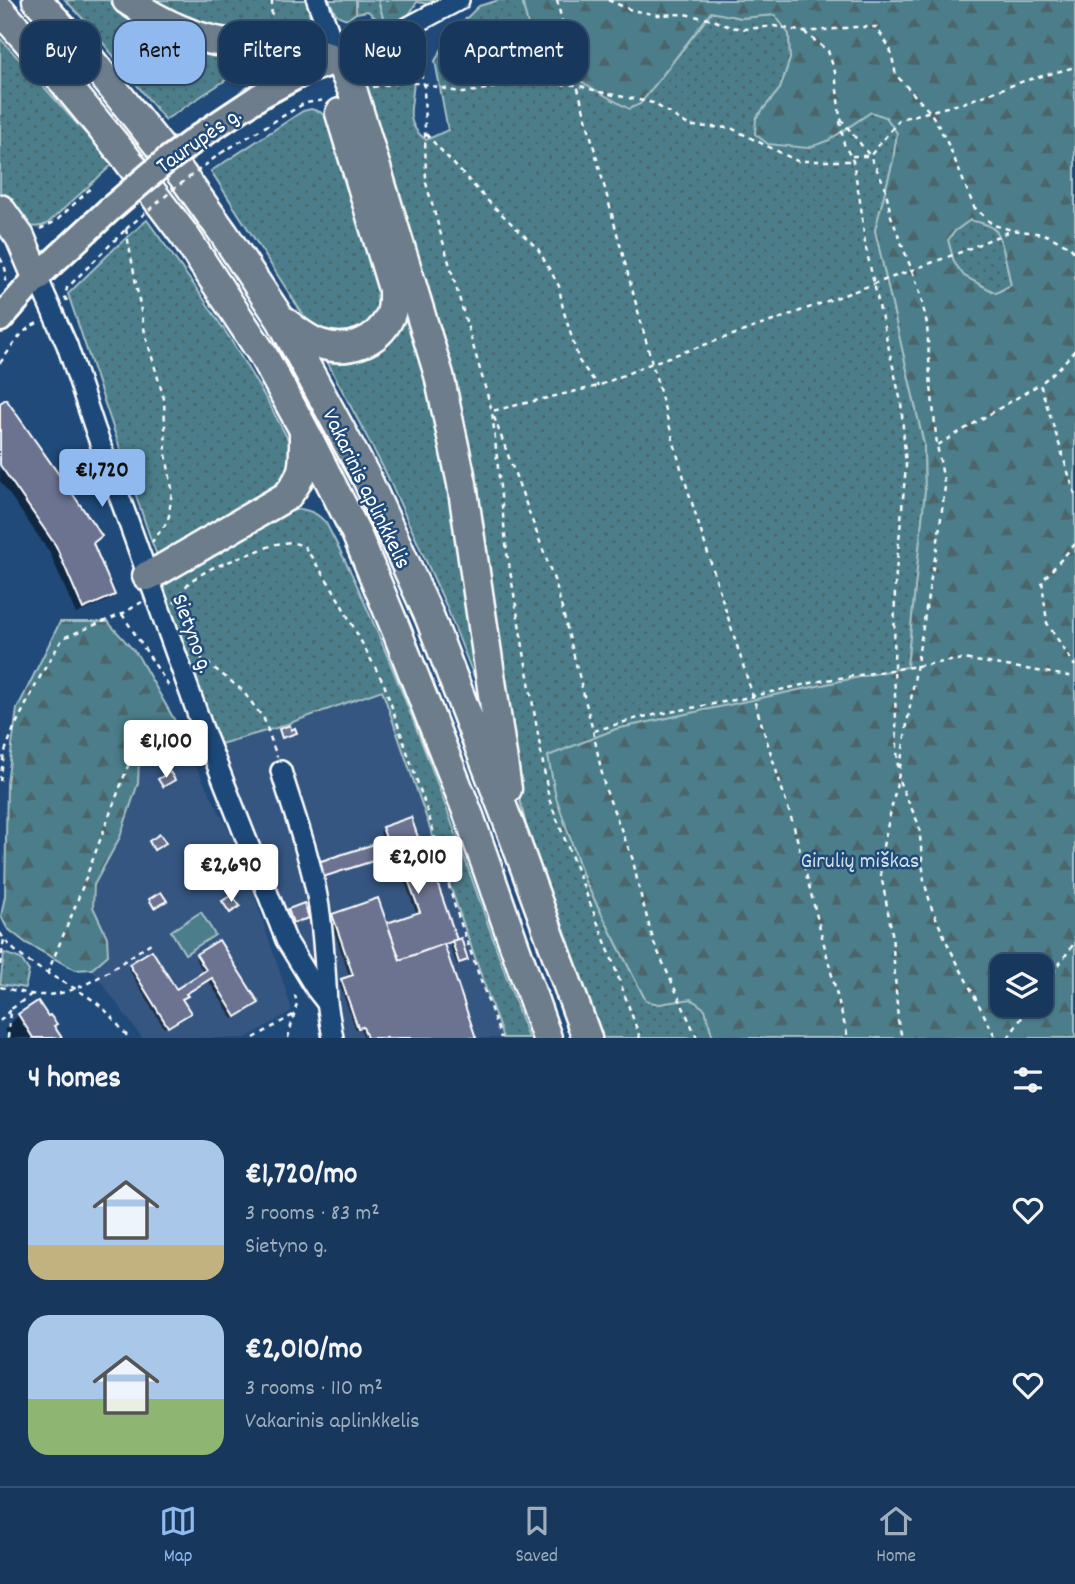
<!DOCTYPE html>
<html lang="en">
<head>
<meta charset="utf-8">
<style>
  :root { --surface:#17385c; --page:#244365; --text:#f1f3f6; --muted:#9eacbb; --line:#365272; --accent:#90b9f0 }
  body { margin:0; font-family:Dekko,sans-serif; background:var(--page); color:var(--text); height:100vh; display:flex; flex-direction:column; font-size:26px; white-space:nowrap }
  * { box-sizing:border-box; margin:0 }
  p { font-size:23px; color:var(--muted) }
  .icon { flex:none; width:38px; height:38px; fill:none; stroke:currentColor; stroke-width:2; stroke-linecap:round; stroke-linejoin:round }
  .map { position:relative; height:1038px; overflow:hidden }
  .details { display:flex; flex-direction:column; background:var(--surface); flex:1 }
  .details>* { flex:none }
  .banner { position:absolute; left:21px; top:21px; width:700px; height:63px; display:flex; gap:14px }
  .controls { position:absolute; left:990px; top:954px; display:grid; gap:14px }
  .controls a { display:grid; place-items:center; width:63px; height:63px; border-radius:14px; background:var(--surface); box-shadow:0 2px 5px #0004,0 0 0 2px var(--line); font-size:35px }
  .price { position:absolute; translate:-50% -60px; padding:0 16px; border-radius:7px; background:#fff; color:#222; font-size:23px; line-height:46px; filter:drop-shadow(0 2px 4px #0008) }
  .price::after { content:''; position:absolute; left:50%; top:42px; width:21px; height:16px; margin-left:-10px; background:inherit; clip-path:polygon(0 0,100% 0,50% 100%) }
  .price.active { background:var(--accent); color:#111 }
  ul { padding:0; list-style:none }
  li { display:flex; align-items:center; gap:21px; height:175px; padding:0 28px }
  li span { display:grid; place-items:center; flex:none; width:196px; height:140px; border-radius:21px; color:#555 }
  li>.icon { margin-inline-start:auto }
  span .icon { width:84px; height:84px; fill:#fffc; stroke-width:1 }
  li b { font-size:30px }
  h2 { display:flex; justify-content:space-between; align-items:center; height:84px; padding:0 28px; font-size:30px }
  .pill { padding:0 24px; border-radius:21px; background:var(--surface); box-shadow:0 2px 5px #0004,0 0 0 2px var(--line); font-size:24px; line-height:63px }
  .pill.active { background:var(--accent); color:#111 }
  .tab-bar { display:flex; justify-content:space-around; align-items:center; height:98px; border-top:2px solid var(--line); background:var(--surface); font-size:19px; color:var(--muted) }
  .tab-bar a { display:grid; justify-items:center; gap:4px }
  .tab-bar .active { color:var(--accent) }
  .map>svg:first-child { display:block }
</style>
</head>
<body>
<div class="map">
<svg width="1075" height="1038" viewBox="0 0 1075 1038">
  <defs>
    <pattern id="green-dots" width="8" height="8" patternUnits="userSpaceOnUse" patternTransform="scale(1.75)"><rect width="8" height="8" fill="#4b7e8a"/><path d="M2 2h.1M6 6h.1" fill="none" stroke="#4c656b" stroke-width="1.8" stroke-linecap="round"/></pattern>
    <pattern id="forest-firs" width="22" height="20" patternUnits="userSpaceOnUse" patternTransform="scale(1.75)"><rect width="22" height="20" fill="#4b7e8a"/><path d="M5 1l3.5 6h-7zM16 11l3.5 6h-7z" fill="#4c656b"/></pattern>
  </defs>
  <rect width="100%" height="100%" fill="#1f4a7a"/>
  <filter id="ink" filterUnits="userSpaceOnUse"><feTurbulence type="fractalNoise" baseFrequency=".0143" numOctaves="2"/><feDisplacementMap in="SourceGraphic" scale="14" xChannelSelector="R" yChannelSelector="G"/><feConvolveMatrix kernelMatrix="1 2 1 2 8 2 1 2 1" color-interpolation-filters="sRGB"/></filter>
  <g filter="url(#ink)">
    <g fill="#365681">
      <polygon points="382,689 503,1038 340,1038 302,958 217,745 276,728"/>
      <polygon points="154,753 191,757 240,852 288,997 292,1011 246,1038 142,1038 92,969 108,955 107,937 93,907 94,885 120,837 138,783 139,761"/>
    </g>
    <g fill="url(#green-dots)" stroke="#a5bec4" stroke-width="2">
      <polygon points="65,0 109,0 151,28 262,56 165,120 87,23"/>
      <path d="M143,0H306C312,17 313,30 292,35L209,32Z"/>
      <polygon points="356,0 378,0 386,28 368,11 356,13"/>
      <path d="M499,0H522L531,34L538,44L565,71L640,104L712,12L741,18L775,15L789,34L790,59L780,89L756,118L829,140L871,112L886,117L897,133L893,161L875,230L924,444L925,491L907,667L616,729L548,756L556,797L585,881L646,1001L659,1004L691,999L705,1009L713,1038H600L526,825L512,769L361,84C363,74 364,67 374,62C381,58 388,57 396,57C427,57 408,100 411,118C413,128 418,134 426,140L448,130L435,61L451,33L479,6Z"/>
      <path d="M0,38L113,164L47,224C24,234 14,214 0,198Z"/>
      <polygon points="311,109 320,112 330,120 384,294 382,306 360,333 325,336 307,321 211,171 303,111"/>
      <polygon points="147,220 201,295 229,337 268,402 297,456 292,480 159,556 157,555 151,540 68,294 115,248"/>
      <path d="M970,220C979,222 989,224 996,231C1003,239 1008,273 1011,285L996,294L964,276L954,262L948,240L955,231Z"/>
      <polygon points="403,294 427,370 450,478 480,692 445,603 386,473 323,354 336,357"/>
      <path d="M300,509C312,511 318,514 326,523C337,545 349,567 359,590C424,736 475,888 528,1038H503L382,690L276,728L217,745L161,591L165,583L183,567L291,511Z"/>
      <polygon points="4,953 21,959 29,971 25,988 0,984"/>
    </g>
    <g fill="url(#forest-firs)" stroke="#a5bec4" stroke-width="2" fill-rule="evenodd">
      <path d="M329,0H356V13L348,19C334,16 335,12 329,0Z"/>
      <path d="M378,0H437L429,4L417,2C408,17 404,24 386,28Z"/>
      <path d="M522,0H1075V1038H713L705,1009L691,999L659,1004L646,1001L585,881L556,797L548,756L616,729L907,667L925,491L924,444L875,230L893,161L897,133L886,117L871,112L829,140L808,148L768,144L755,134L756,118L780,89L790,59L789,34L775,15L741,18L711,12L640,104L629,109C598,91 551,69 533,37C527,26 525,12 522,0ZM970,220C979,222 989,224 996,231C1003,239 1008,273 1011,285L996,293L964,276L954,262L948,240L955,231ZM1003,966H1041V1004H1003Z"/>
      <polygon points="60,622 108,622 137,654 175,721 191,757 154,753 139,761 138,783 120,837 94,885 93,907 107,937 108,955 92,969 75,970 26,943 7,928 1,916 5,896 7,783 17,709"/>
    </g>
    <polygon fill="#4b7e8a" stroke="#a5bec4" stroke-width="2" points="201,912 215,935 185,954 171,931"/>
    <g fill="#0007">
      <polygon points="0,406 92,544 113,594 107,601 76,614 50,553 0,481"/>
      <polygon points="383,829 466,960 457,965 449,943 442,945 474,1038 364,1038 360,1028 356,1030 339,983 342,980 350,978 330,918 333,915 386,926 417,915 395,855 322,877 318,865 384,843 380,831"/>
      <polygon points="289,910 306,917 290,923 286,913"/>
      <polygon points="198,955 254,1006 233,1019 208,980 184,994 180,1000 188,1013 164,1028 128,968 130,966 175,991 204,973 195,958"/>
      <polygon points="19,1015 52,1026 60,1038 9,1038 4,1030"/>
    </g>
    <g fill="#6c7390" stroke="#fff" stroke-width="2">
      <polygon points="6,399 102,536 93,543 115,595 83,609 56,546 0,465 0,403"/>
      <polygon points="290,725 291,730 295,728 297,733 282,738 279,729"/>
      <polygon points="170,772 175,780 163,787 158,779"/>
      <polygon points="411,817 428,866 431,865 457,940 400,960 387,923 420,912 398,853 392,855 382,827"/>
      <polygon points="160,834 166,843 154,850 149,841"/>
      <polygon points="387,840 392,855 323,877 318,862"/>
      <polygon points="161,892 167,901 154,908 149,899"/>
      <polygon points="232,895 240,906 230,913 222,901"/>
      <polygon points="378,898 400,960 444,944 476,1038 367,1038 363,1027 358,1028 341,979 353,975 332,914"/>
      <polygon points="304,903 309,918 293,923 288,909"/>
      <polygon points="461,938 468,960 459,963 452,941"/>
      <polygon points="219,940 259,1003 236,1017 212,978 186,994 188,996 182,999 191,1013 168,1027 129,964 152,950 176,989 206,970 196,954"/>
      <polygon points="38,1001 48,1016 50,1015 54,1020 57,1024 54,1026 62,1038 33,1038 18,1014"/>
    </g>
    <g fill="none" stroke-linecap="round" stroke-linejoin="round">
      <g stroke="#fff" stroke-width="24">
        <g id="minor">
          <polyline points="317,0 339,60 386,39 459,0"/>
          <polyline points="37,277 67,345 95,429 203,729 286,940 316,989 327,1003 333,1038"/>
          <path d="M281,771C294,814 310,856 318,901C324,935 325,969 327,1003"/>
        </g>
      </g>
      <g stroke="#fff" stroke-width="30">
        <g id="major">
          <polyline points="206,132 260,96 306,71 339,60"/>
          <polyline points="0,319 37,277 109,210"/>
        </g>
      </g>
      <g stroke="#fff" stroke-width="33">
        <g id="highway">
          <polyline points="37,0 89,58 182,175 224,234 281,320 367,479 430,618 515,840 587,1038"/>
          <path d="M127,0C155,19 187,36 221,42C244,46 268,46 291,48C307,50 324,56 339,60"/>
          <polyline points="0,10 63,81 123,154 185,236 263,355 304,430 356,533 397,632 469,816 547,1038"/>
          <polyline points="339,60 353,92 439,375 462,484 507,789"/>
          <polyline points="0,209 20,237 37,277"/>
          <path d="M283,321C295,329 307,340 320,344C347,353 378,343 390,316C394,307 393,298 393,289L340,113"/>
          <path d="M147,576L160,570L287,496C306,473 304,463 304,434"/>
        </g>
      </g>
      <g stroke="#fff" stroke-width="2.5" stroke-dasharray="5 5" stroke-linecap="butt">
        <polyline points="557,0 577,85 652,363 681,468 794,827 848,1038"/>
        <polyline points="608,0 631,10 658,15 684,14 713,20 730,27 746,29 774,26 804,32 855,27 876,27 890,48 896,75 930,112 937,123 950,148 974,207 993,225 1012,230 1044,234 1069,246 1075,253"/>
        <polyline points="271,25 272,0"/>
        <polyline points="804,32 828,51 835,72 840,118 870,156 885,186 891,216 919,289 927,324 930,376 937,445 945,487 937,548 931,578 898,779 879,864 892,933 898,1020 902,1038"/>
        <polyline points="413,44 424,84 426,183 492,411"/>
        <polyline points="373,87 407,82 424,84 463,93 521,83 577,85 600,92 653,103 690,126 731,128 797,161 852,161"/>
        <polyline points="840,121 844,144 853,161 861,207 865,244 901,402 906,466 895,583 894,669 898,771"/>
        <polyline points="426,134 488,201 538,249 559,286 563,309 579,361 598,386"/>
        <polyline points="221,153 305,103 325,100"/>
        <polyline points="852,156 870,156 900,119 963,103 1024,81 1075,67"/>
        <polyline points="40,229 56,221 91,188"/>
        <polyline points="126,229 145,333 164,399 166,454 172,489 169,516 165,525 152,542"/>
        <path d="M0,258C6,268 8,274 4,284"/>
        <polyline points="67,301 65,297 67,288 126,229"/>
        <polyline points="1075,350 1059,368 1040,384 1075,494"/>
        <path d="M0,363C11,349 21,329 38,323"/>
        <polyline points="494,417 556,585 593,731 605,788 633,860 639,889 654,943 697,1038"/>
        <polyline points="938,445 1040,384"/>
        <polyline points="1075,544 1042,581 1047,623 1075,666"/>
        <polyline points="174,603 190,581 212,568 276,544 291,542 304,546 333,589 384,684 428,813 455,907 501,1038"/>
        <polyline points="122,614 170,688"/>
        <polyline points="191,650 242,690 264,719 277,757"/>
        <polyline points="594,731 638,718 740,699 820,681 963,659 1075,677"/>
        <polyline points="0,781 4,754 14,728 42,673 63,638 122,614 142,602"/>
        <polyline points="899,781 919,825 924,881 932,909 948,945 996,1038"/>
        <path d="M0,933C25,971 72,980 104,1009C113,1018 121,1029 129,1038"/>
        <polyline points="0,965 4,939"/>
        <polyline points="47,974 73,912 134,750 149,737 186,732"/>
        <path d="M0,987C14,990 29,995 43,995C81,996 121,962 151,943"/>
        <polyline points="1041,990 1075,942"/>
        <polyline points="0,1021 10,1010"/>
        <polyline points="8,1038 10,1010 33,993"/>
        <polyline points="254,1038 293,1015"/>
        <polyline points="288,1038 297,1003 295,995"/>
        <polyline points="640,1038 610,954 549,799 507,553 492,411 598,386 652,363 773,321 961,252 1012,230"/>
        <polyline points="1008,1038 1031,1004"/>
      </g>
      <use href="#minor" stroke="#1f4a7a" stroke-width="19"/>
      <use href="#major" stroke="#6d7d8c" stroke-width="24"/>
      <use href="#highway" stroke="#6d7d8c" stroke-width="28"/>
      <g stroke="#fff" stroke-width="30" stroke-linecap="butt">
        <polyline id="major-bridge" points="109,210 166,161 206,132"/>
      </g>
      <polyline stroke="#fff" stroke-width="2.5" stroke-dasharray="5 5" stroke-linecap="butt" points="126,229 174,189 221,153"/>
      <use href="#major-bridge" stroke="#6d7d8c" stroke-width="24"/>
    </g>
  </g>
  <g text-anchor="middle" stroke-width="5" stroke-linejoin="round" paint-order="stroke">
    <g font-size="23" fill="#fff" stroke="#1f4a7a">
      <text transform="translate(198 139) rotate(-35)" y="8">Taurupės g.</text>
      <text transform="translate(368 488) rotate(64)" y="8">Vakarinis aplinkkelis</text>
      <text transform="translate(194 633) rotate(70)" y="8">Sietyno g.</text>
    </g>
    <g font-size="23" fill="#d2dfe2" stroke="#1f4a7a">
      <text x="860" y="867">Girulių miškas</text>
    </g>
  </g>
</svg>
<div class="controls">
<a><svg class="icon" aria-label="layers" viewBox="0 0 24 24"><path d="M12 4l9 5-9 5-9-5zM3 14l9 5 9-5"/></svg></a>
</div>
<b class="price active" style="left:102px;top:509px">€1,720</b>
<b class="price" style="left:166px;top:780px">€1,100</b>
<b class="price" style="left:418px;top:896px">€2,010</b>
<b class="price" style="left:231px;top:904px">€2,690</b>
<div class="banner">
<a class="pill">Buy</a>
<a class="pill active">Rent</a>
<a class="pill">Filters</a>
<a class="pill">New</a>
<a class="pill">Apartment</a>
</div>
</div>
<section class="details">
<h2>4 homes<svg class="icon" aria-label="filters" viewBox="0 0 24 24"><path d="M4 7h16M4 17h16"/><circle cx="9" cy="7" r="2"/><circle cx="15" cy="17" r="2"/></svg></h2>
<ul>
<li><span style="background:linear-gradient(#a9c7e8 75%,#c2b280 0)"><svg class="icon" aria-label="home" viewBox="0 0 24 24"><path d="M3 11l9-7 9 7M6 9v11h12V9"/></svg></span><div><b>€1,720/mo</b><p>3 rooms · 83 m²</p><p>Sietyno g.</p></div><svg class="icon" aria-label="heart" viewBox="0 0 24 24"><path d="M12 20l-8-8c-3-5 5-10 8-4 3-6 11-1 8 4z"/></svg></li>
<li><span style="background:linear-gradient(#a9c7e8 60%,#8fb573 0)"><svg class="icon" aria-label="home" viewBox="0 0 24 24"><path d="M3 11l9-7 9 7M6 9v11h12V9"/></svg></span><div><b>€2,010/mo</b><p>3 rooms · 110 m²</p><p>Vakarinis aplinkkelis</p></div><svg class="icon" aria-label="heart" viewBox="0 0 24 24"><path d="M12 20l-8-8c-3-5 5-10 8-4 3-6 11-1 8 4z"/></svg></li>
</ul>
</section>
<nav class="tab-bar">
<a class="active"><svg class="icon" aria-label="map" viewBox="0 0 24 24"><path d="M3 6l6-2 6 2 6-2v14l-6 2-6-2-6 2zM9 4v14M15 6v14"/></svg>Map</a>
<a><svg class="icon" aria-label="saved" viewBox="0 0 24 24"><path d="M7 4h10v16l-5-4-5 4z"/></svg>Saved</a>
<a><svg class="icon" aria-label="home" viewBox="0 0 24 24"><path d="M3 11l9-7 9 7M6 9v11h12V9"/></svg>Home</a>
</nav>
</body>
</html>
